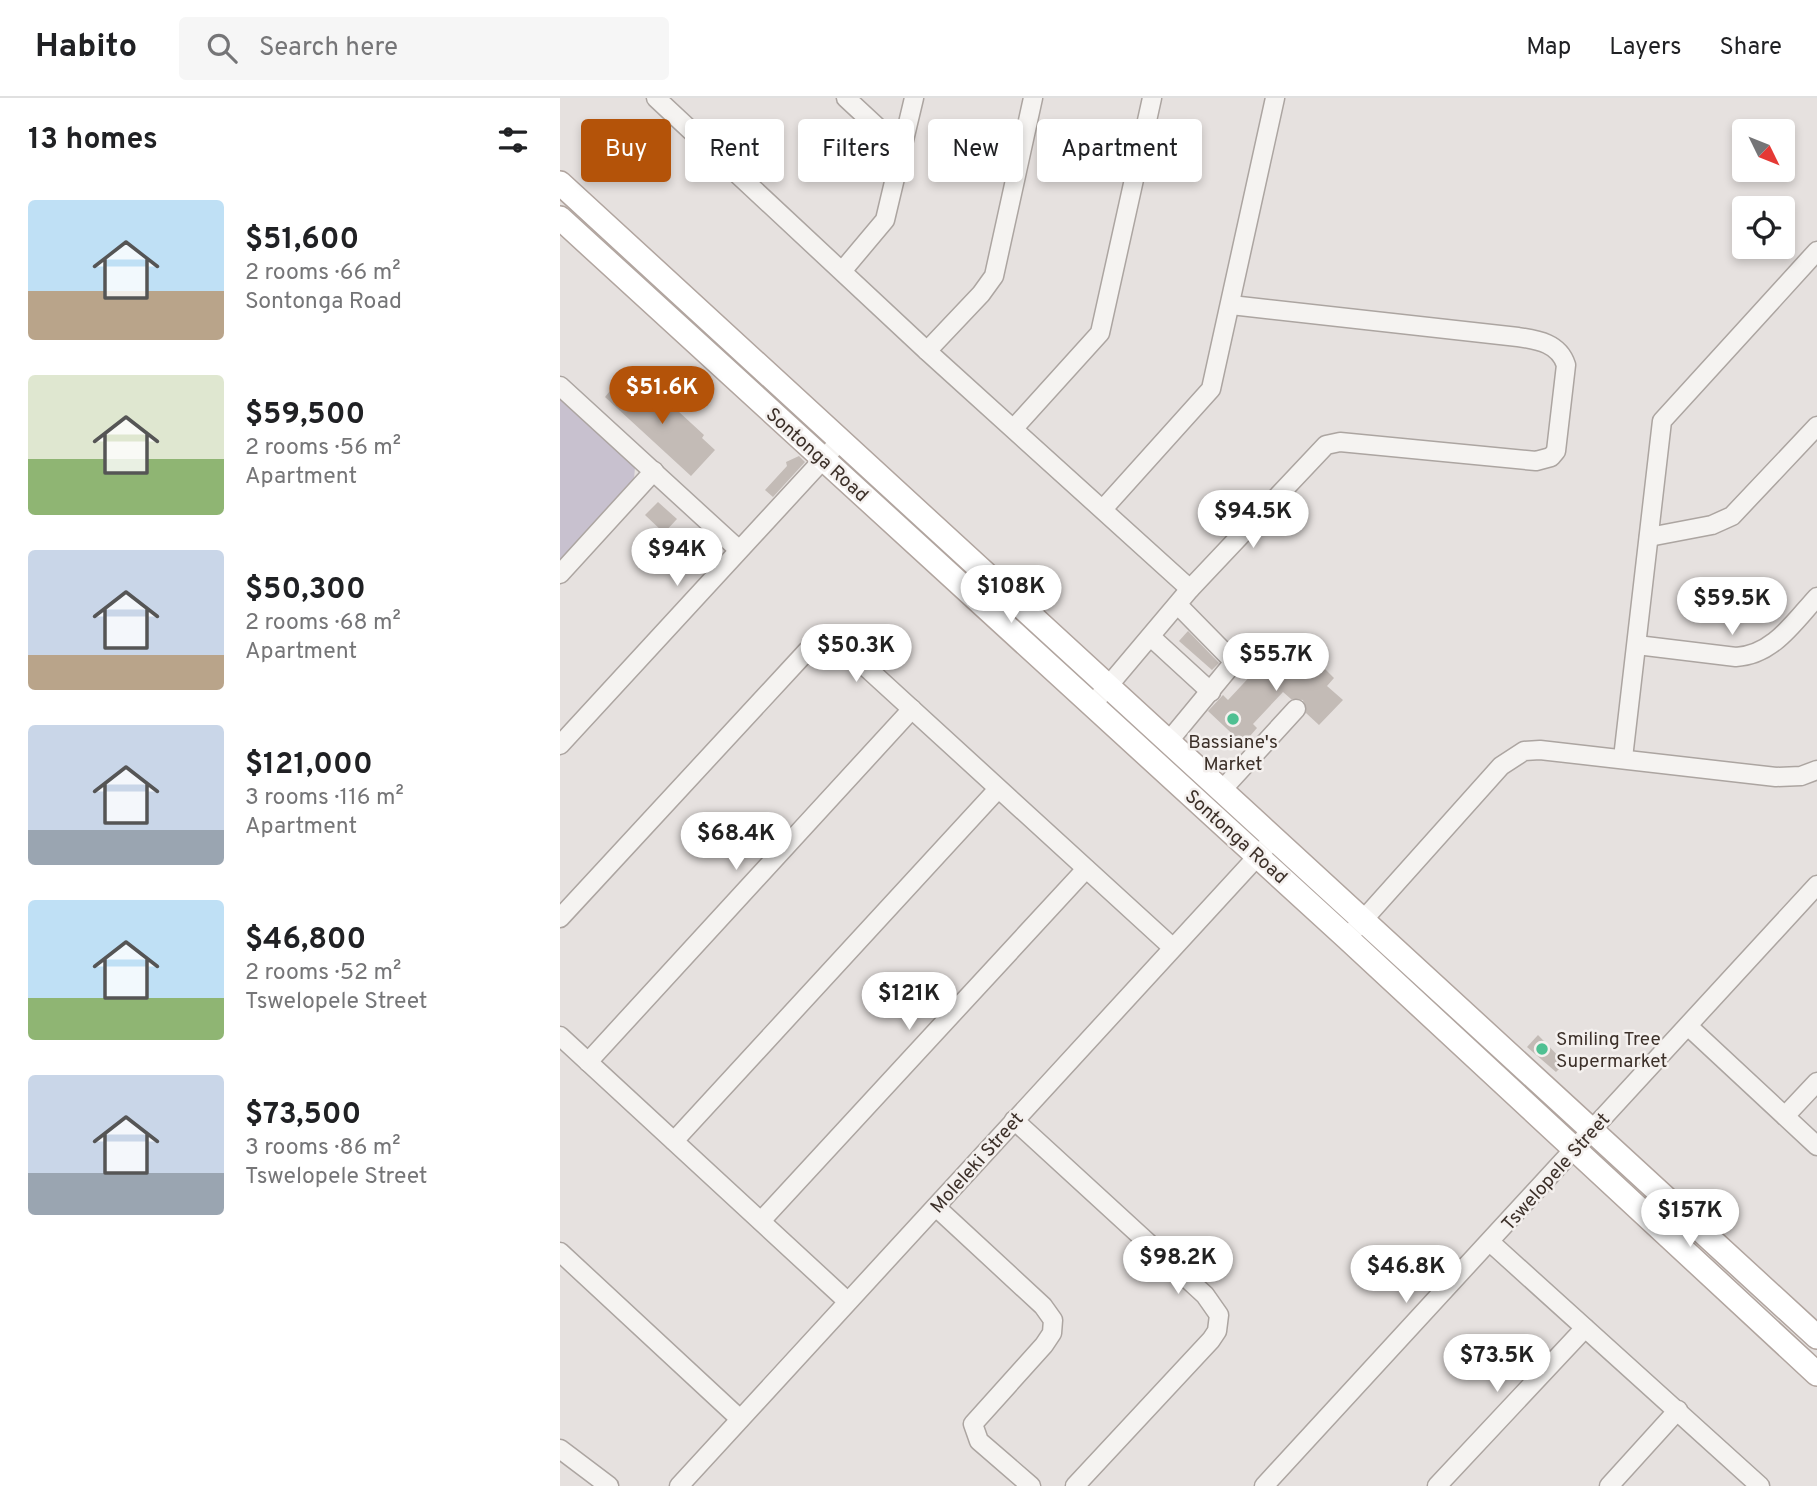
<!DOCTYPE html>
<html lang="en">
<head>
<meta charset="utf-8">
<style>
  :root { --surface:#fff; --page:#f6f6f6; --text:#202124; --muted:#757577; --line:#e0e0e0; --accent:#b45309 }
  body { margin:0; font-family:Overpass,sans-serif; background:var(--page); color:var(--text); height:100vh; display:flex; flex-direction:column; font-size:26px; white-space:nowrap }
  * { box-sizing:border-box; margin:0 }
  p { font-size:23px; color:var(--muted) }
  .icon { flex:none; width:38px; height:38px; fill:none; stroke:currentColor; stroke-width:2; stroke-linecap:round; stroke-linejoin:round }
  .map { position:relative; flex:1; overflow:hidden }
  .details { display:flex; flex-direction:column; background:var(--surface); width:560px }
  .details>* { flex:none }
  .hud { position:absolute; left:21px; top:21px; width:665px; height:63px; display:flex; gap:14px }
  .needle { width:46px; rotate:133deg }
  .controls { position:absolute; left:1172px; top:21px; display:grid; gap:14px }
  .controls a { display:grid; place-items:center; width:63px; height:63px; border-radius:7px; background:var(--surface); box-shadow:0 4px 10px #0003; font-size:35px }
  .price { position:absolute; translate:-50% -60px; padding:0 16px; border-radius:24px; background:#fff; color:#222; font-size:23px; line-height:46px; filter:drop-shadow(0 2px 4px #0008) }
  .price::after { content:''; position:absolute; left:50%; top:42px; width:21px; height:16px; margin-left:-10px; background:inherit; clip-path:polygon(0 0,100% 0,50% 100%) }
  .price.selected { background:var(--accent); color:#fff }
  ul { padding:0; list-style:none }
  li { display:flex; align-items:center; gap:21px; height:175px; padding:0 28px }
  li span { display:grid; place-items:center; flex:none; width:196px; height:140px; border-radius:7px; color:#555 }
  li>.icon { margin-inline-start:auto }
  span .icon { width:84px; height:84px; fill:#fffc; stroke-width:1 }
  li b { font-size:30px }
  h2 { display:flex; justify-content:space-between; align-items:center; height:84px; padding:0 28px; font-size:30px }
  .chip { padding:0 24px; border-radius:7px; background:var(--surface); box-shadow:0 4px 10px #0003; font-size:24px; line-height:63px }
  .chip.selected { background:var(--accent); color:#fff }
  header { display:flex; align-items:center; gap:42px; box-sizing:border-box; height:98px; padding:0 35px; background:var(--surface); border-bottom:2px solid var(--line) }
  header strong { font-size:33px }
  nav { display:flex; gap:38px; margin-inline-start:auto; font-size:24px }
  .search { width:490px; height:63px; background:var(--page); display:flex; align-items:center; gap:18px; box-sizing:border-box; padding:0 24px; border-radius:7px; color:var(--muted); font-size:26px }
  main { display:flex; flex:1; min-height:0 }
  .map>svg:first-child { display:block }
</style>
</head>
<body>
<header>
<strong>Habito</strong>
<div class="search"><svg class="icon" aria-label="search" viewBox="0 0 24 24"><circle cx="10" cy="10" r="6"/><path d="M15 15l6 6"/></svg>Search here</div>
<nav><a>Map</a><a>Layers</a><a>Share</a></nav>
</header>
<main>
<section class="details">
<h2>13 homes<svg class="icon" aria-label="filters" viewBox="0 0 24 24"><path d="M4 7h16M4 17h16"/><circle cx="9" cy="7" r="2"/><circle cx="15" cy="17" r="2"/></svg></h2>
<ul>
<li><span style="background:linear-gradient(#bfe0f5 65%,#b9a48a 0)"><svg class="icon" aria-label="home" viewBox="0 0 24 24"><path d="M3 11l9-7 9 7M6 9v11h12V9"/></svg></span><div><b>$51,600</b><p>2 rooms · 66 m²</p><p>Sontonga Road</p></div></li>
<li><span style="background:linear-gradient(#dfe7d0 60%,#8fb573 0)"><svg class="icon" aria-label="home" viewBox="0 0 24 24"><path d="M3 11l9-7 9 7M6 9v11h12V9"/></svg></span><div><b>$59,500</b><p>2 rooms · 56 m²</p><p>Apartment</p></div></li>
<li><span style="background:linear-gradient(#c9d6e8 75%,#b9a48a 0)"><svg class="icon" aria-label="home" viewBox="0 0 24 24"><path d="M3 11l9-7 9 7M6 9v11h12V9"/></svg></span><div><b>$50,300</b><p>2 rooms · 68 m²</p><p>Apartment</p></div></li>
<li><span style="background:linear-gradient(#c9d6e8 75%,#9aa5b1 0)"><svg class="icon" aria-label="home" viewBox="0 0 24 24"><path d="M3 11l9-7 9 7M6 9v11h12V9"/></svg></span><div><b>$121,000</b><p>3 rooms · 116 m²</p><p>Apartment</p></div></li>
<li><span style="background:linear-gradient(#bfe0f5 70%,#8fb573 0)"><svg class="icon" aria-label="home" viewBox="0 0 24 24"><path d="M3 11l9-7 9 7M6 9v11h12V9"/></svg></span><div><b>$46,800</b><p>2 rooms · 52 m²</p><p>Tswelopele Street</p></div></li>
<li><span style="background:linear-gradient(#c9d6e8 70%,#9aa5b1 0)"><svg class="icon" aria-label="home" viewBox="0 0 24 24"><path d="M3 11l9-7 9 7M6 9v11h12V9"/></svg></span><div><b>$73,500</b><p>3 rooms · 86 m²</p><p>Tswelopele Street</p></div></li>
</ul>
</section>
<div class="map">
<svg width="1257" height="1388" viewBox="0 0 1257 1388">
  <rect width="100%" height="100%" fill="#e6e1df"/>
  <polygon fill="#c8c1cf" points="0,295 75,368 74,383 0,465"/>
  <g fill="#c3bbb6">
    <polygon points="64,276 98,308 105,311 109,308 118,313 144,337 142,340 155,352 131,378 45,299"/>
    <polygon points="239,358 245,364 213,399 205,392 227,368 226,364"/>
    <polygon points="98,404 117,421 104,435 85,417"/>
    <polygon points="135,438 149,451 136,464 123,452"/>
    <polygon points="628,533 659,565 652,572 619,543"/>
    <polygon points="721,545 752,574 760,566 774,580 767,588 783,602 759,627 746,615 743,602 731,601 723,594 693,626 697,630 683,646 648,613 663,597 668,602"/>
    <polygon points="978,937 1005,965 996,974 967,949"/>
  </g>
  <g fill="none" stroke-linecap="round" stroke-linejoin="round">
    <g stroke="#aca5a1" stroke-width="21">
      <g id="minor">
        <polyline points="96,0 367,253 630,491"/>
        <polyline points="286,0 342,52"/>
        <polyline points="283,172 325,122 354,0"/>
        <polyline points="367,253 421,196 434,178 473,0"/>
        <polyline points="0,288 178,451"/>
        <polyline points="454,330 540,235 592,0"/>
        <polyline points="543,411 651,291 715,0"/>
        <polyline points="1089,439 1152,427 1172,418 1257,328"/>
        <polyline points="0,476 94,373"/>
        <polyline points="591,539 651,594"/>
        <path d="M1077,547L1176,559C1213,557 1234,524 1257,499"/>
        <path d="M533,606L630,491L766,347L780,344L976,363L991,359L996,353L1006,267C999,245 978,242 958,239L671,207"/>
        <polyline points="608,644 674,564 618,507"/>
        <polyline points="0,647 281,342"/>
        <polyline points="1063,660 1102,323 1257,153"/>
        <polyline points="661,693 736,611"/>
        <path d="M0,820L247,553C260,541 271,539 285,550L612,849"/>
        <polyline points="787,840 941,668 964,653 980,652 1216,679 1241,678 1257,672"/>
        <polyline points="1128,928 1257,1048"/>
        <polyline points="0,938 286,1202"/>
        <polyline points="28,964 352,611"/>
        <polyline points="1225,1018 1257,984"/>
        <polyline points="454,1022 645,1197 659,1217 657,1233 651,1242 515,1388"/>
        <polyline points="114,1043 438,691"/>
        <polyline points="376,1109 483,1208 493,1222 492,1235 484,1247 413,1326 419,1343 471,1388"/>
        <polyline points="201,1123 526,771"/>
        <polyline points="930,1144 1200,1388"/>
        <polyline points="0,1154 180,1321"/>
        <polyline points="0,1351 49,1388"/>
        <polyline points="119,1388 706,749"/>
        <polyline points="704,1388 1257,787"/>
        <polyline points="877,1388 1025,1230"/>
        <polyline points="1049,1388 1118,1312"/>
      </g>
    </g>
    <g stroke="#b1a59f" stroke-width="26">
      <g id="major">
        <polyline points="0,85 1257,1239"/>
        <polyline points="0,120 787,840 1257,1276"/>
      </g>
    </g>
    <use href="#minor" stroke="#f5f3f1" stroke-width="18"/>
    <use href="#major" stroke="#fff" stroke-width="23"/>
  </g>
  <g fill="#4fc092" stroke="#f4f0ee" stroke-width="2.5">
    <circle cx="673" cy="621" r="7"/>
    <circle cx="982" cy="951" r="7"/>
  </g>
  <g text-anchor="middle" stroke-width="5" stroke-linejoin="round" paint-order="stroke">
    <g font-size="19" fill="#3c3029" stroke="#f4f0ee">
      <text transform="translate(258 356) rotate(42)" y="7">Sontonga Road</text>
      <text transform="translate(677 738) rotate(42)" y="7">Sontonga Road</text>
      <text transform="translate(416 1064) rotate(-48)" y="7">Moleleki Street</text>
      <text transform="translate(995 1073) rotate(-48)" y="7">Tswelopele Street</text>
    </g>
    <g font-size="19" fill="#3c3029" stroke="#f4f0ee">
      <text x="673" y="650">Bassiane's<tspan x="673" dy="22">Market</tspan></text>
      <text x="996" y="947" text-anchor="start">Smiling Tree<tspan x="996" dy="22">Supermarket</tspan></text>
    </g>
  </g>
</svg>
<div class="controls">
<a><svg class="needle" viewBox="-14 -14 28 28"><path d="M0-13l5 13h-10z" fill="#e53935"/><path d="M0 13l5-13h-10z" fill="#757577"/></svg></a>
<a><svg class="icon" aria-label="locate" viewBox="0 0 24 24"><circle cx="12" cy="12" r="6"/><path d="M12 2v4M12 18v4M2 12h4M18 12h4"/></svg></a>
</div>
<b class="price selected" style="left:102px;top:328px">$51.6K</b>
<b class="price" style="left:693px;top:452px">$94.5K</b>
<b class="price" style="left:117px;top:490px">$94K</b>
<b class="price" style="left:451px;top:527px">$108K</b>
<b class="price" style="left:1172px;top:539px">$59.5K</b>
<b class="price" style="left:296px;top:586px">$50.3K</b>
<b class="price" style="left:716px;top:595px">$55.7K</b>
<b class="price" style="left:176px;top:774px">$68.4K</b>
<b class="price" style="left:349px;top:934px">$121K</b>
<b class="price" style="left:1130px;top:1151px">$157K</b>
<b class="price" style="left:618px;top:1198px">$98.2K</b>
<b class="price" style="left:846px;top:1207px">$46.8K</b>
<b class="price" style="left:937px;top:1296px">$73.5K</b>
<div class="hud">
<a class="chip selected">Buy</a>
<a class="chip">Rent</a>
<a class="chip">Filters</a>
<a class="chip">New</a>
<a class="chip">Apartment</a>
</div>
</div>
</main>
</body>
</html>
